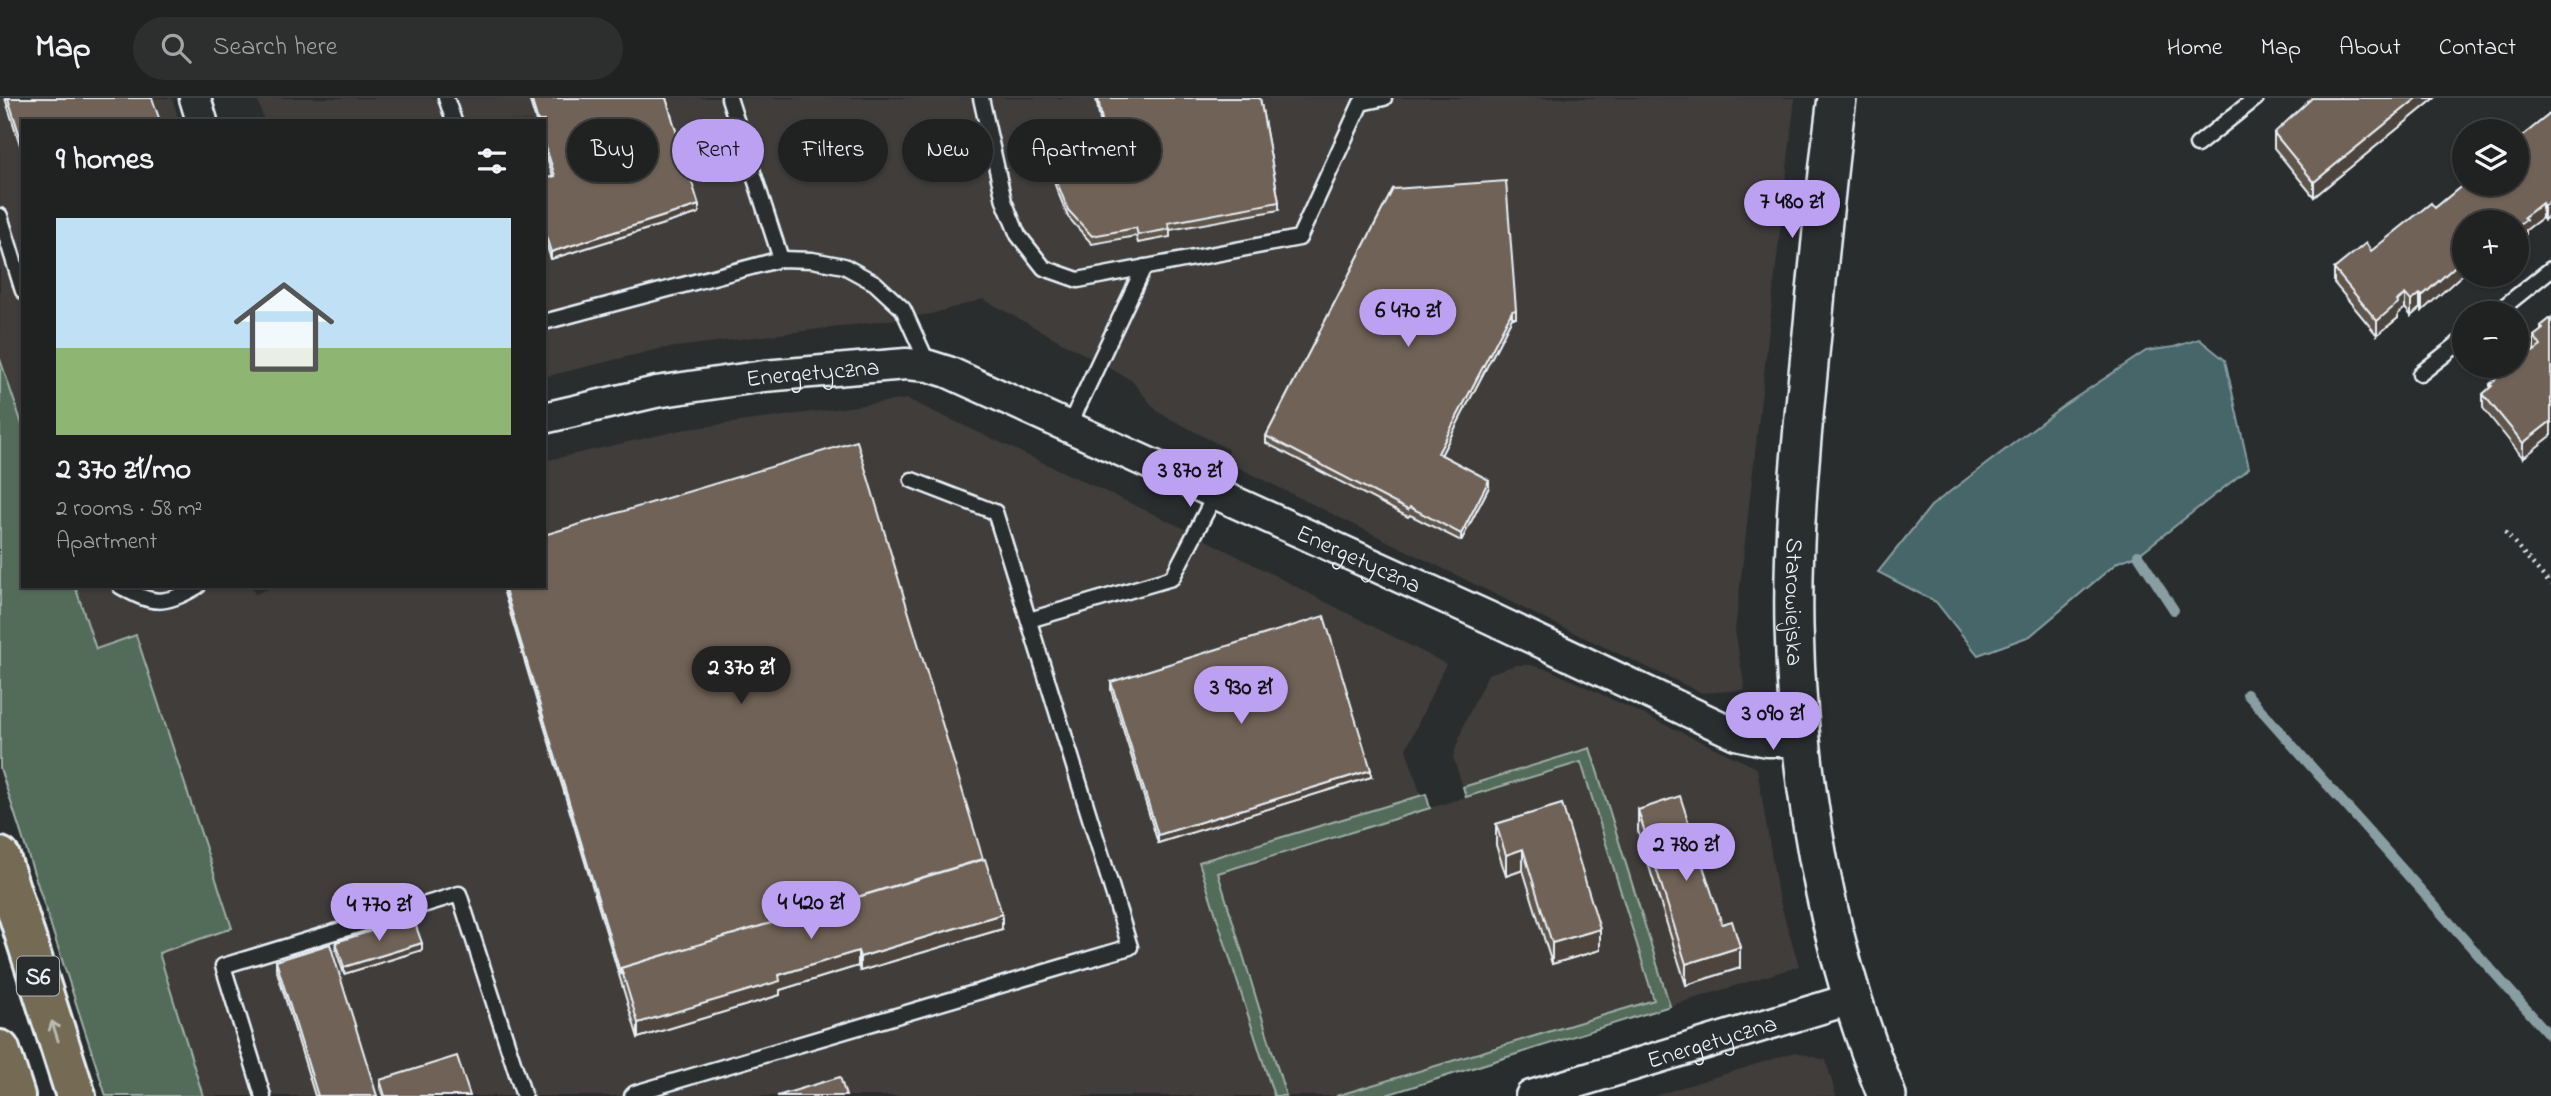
<!DOCTYPE html>
<html lang="en">
<head>
<meta charset="utf-8">
<style>
  :root { --surface:#202222; --page:#2d2f2f; --text:#f1f3f6; --muted:#a2a4a5; --line:#3d3f40; --accent:#bca0f2 }
  body { margin:0; font-family:"Indie Flower",sans-serif; background:var(--page); color:var(--text); height:100vh; display:flex; flex-direction:column; font-size:26px; white-space:nowrap }
  * { box-sizing:border-box; margin:0 }
  p { font-size:23px; color:var(--muted) }
  .icon { flex:none; width:38px; height:38px; fill:none; stroke:currentColor; stroke-width:2; stroke-linecap:round; stroke-linejoin:round }
  .map { position:relative; flex:1; overflow:hidden }
  .details { position:absolute; left:21px; top:21px; width:525px; height:469px; display:flex; flex-direction:column; background:var(--surface); border-radius:0px; box-shadow:0 2px 5px #0004,0 0 0 2px var(--line) }
  .details>* { flex:none }
  .hud { position:absolute; left:567px; top:21px; width:665px; height:63px; display:flex; gap:14px }
  .buttons { position:absolute; left:2452px; top:21px; display:grid; gap:14px }
  .buttons a { display:grid; place-items:center; width:77px; height:77px; border-radius:50%; background:var(--surface); box-shadow:0 2px 5px #0004,0 0 0 2px var(--line); font-size:35px }
  .price { position:absolute; translate:-50% -60px; padding:0 16px; border-radius:24px; background:var(--accent); color:#111; font-size:23px; line-height:46px; filter:drop-shadow(0 2px 4px #0008) }
  .price::after { content:''; position:absolute; left:50%; top:42px; width:21px; height:16px; margin-left:-10px; background:inherit; clip-path:polygon(0 0,100% 0,50% 100%) }
  .price.selected { background:#222; color:#fff }
  ul { padding:0; list-style:none }
  li { display:grid; align-content:center; gap:14px; height:371px; padding:0 35px }
  li span { display:grid; place-items:center; height:217px; border-radius:0px; color:#555 }
  li>.icon { margin-inline-start:auto }
  span .icon { width:126px; height:126px; fill:#fffc; stroke-width:1 }
  li b { font-size:30px }
  h2 { display:flex; justify-content:space-between; align-items:center; height:84px; padding:0 35px; font-size:30px }
  .pill { padding:0 24px; border-radius:32px; background:var(--surface); box-shadow:0 2px 5px #0004,0 0 0 2px var(--line); font-size:24px; line-height:63px }
  .pill.selected { background:var(--accent); color:#111 }
  header { display:flex; align-items:center; gap:42px; box-sizing:border-box; height:98px; padding:0 35px; background:var(--surface); border-bottom:2px solid var(--line) }
  header strong { font-size:33px }
  nav { display:flex; gap:38px; margin-inline-start:auto; font-size:24px }
  .search { width:490px; height:63px; background:var(--page); display:flex; align-items:center; gap:18px; box-sizing:border-box; padding:0 24px; border-radius:38px; color:var(--muted); font-size:26px }
  .map>svg:first-child { display:block }
</style>
</head>
<body>
<header>
<strong>Map</strong>
<div class="search"><svg class="icon" aria-label="search" viewBox="0 0 24 24"><circle cx="10" cy="10" r="6"/><path d="M15 15l6 6"/></svg>Search here</div>
<nav><a>Home</a><a>Map</a><a>About</a><a>Contact</a></nav>
</header>
<div class="map">
<svg width="2551" height="998" viewBox="0 0 2551 998">
  <rect width="100%" height="100%" fill="#2a2d2e"/>
  <filter id="ink" filterUnits="userSpaceOnUse"><feTurbulence type="fractalNoise" baseFrequency=".0143" numOctaves="2"/><feDisplacementMap in="SourceGraphic" scale="14" xChannelSelector="R" yChannelSelector="G"/><feConvolveMatrix kernelMatrix="1 2 1 2 8 2 1 2 1" color-interpolation-filters="sRGB"/></filter>
  <g filter="url(#ink)">
    <g fill="#3f3d3a">
      <polygon points="0,0 172,0 179,23 23,23 23,329 0,261"/>
      <polygon points="257,0 1795,0 1735,533 1745,592 1702,595 1545,521 1225,363 1229,352 1158,314 1131,282 983,201 931,216 875,224 659,251 544,279 544,23 264,23"/>
      <polygon points="907,301 1179,428 1446,566 1406,651 1421,698 1199,764 1274,998 203,998 159,855 232,830 136,537 96,551 75,488 252,488 255,496 276,488 544,488 544,363 681,332"/>
      <polygon points="1516,567 1530,567 1550,572 1757,670 1778,797 1799,868 1670,908 1590,650 1463,689 1453,659 1464,626 1488,576"/>
      <polygon points="1581,664 1654,902 1336,998 1286,998 1217,775"/>
      <polygon points="1795,954 1826,962 1836,998 1654,998"/>
    </g>
    <g fill="#536c5a" stroke="#9eaea9" stroke-width="2">
      <polygon points="0,261 23,329 23,488 75,488 96,551 136,537 232,830 159,855 203,998 106,998 0,670"/>
      <polygon points="1590,650 1670,908 1383,998 1336,998 1654,902 1581,664 1466,699 1463,689"/>
      <polygon points="1426,696 1430,710 1218,775 1286,998 1274,998 1199,764"/>
    </g>
    <polygon fill="#47666a" stroke="#879ea3" stroke-width="2" points="2199,241 2225,262 2249,370 2138,457 2118,464 2030,538 1978,557 1936,504 1878,474 1931,408 2060,310 2146,253 2174,249"/>
    <g fill="none" stroke-linecap="round" stroke-linejoin="round">
      <g stroke="#879ea3" stroke-width="10">
        <polyline points="2138,457 2174,512"/>
        <polyline points="2247,596 2551,939"/>
      </g>
      <g stroke="#e8f1f8" stroke-width="19">
        <g id="service">
          <polyline points="446,0 454,23"/>
          <polyline points="729,0 781,161"/>
          <polyline points="981,0 1004,103 1018,137 1044,170 1078,182 1299,140 1361,5 1384,0"/>
          <polyline points="2197,47 2256,0"/>
          <polyline points="0,118 23,193"/>
          <polyline points="2496,215 2551,171"/>
          <polyline points="544,224 781,161 812,162 844,168 875,185 903,211 929,268"/>
          <polyline points="2420,276 2464,241"/>
          <polyline points="1069,328 1144,169"/>
          <path d="M120,488C152,507 165,508 198,488"/>
          <polyline points="1029,522 1172,480 1216,395"/>
          <polyline points="263,998 223,868 459,796 524,998"/>
          <polyline points="632,998 635,995 1130,849 995,414 912,382"/>
        </g>
      </g>
      <g stroke="#e8f1f8" stroke-width="35">
        <g id="minor">
          <polyline points="195,0 202,23"/>
          <path id="s1" d="M544,320L656,294L764,278L906,266L929,268L948,274L1488,519L1736,636L1767,643H1801"/>
          <path id="s2" d="M1531,998L1851,901"/>
        </g>
      </g>
      <g stroke="#e8f1f8" stroke-width="42">
        <g id="tertiary">
          <path id="s3" d="M1837,0C1827,75 1820,151 1813,226C1803,326 1792,427 1794,528C1798,688 1827,849 1887,998"/>
        </g>
      </g>
      <g stroke="#e8f1f8" stroke-width="44">
        <g id="motorway">
          <polyline points="0,759 76,998"/>
          <polyline points="0,952 15,998"/>
        </g>
      </g>
      <polyline stroke="#e8f1f8" stroke-width="4.5" stroke-dasharray="2 5" stroke-linecap="butt" points="2505,434 2551,487"/>
      <use href="#service" stroke="#2a2d2e" stroke-width="14"/>
      <use href="#minor" stroke="#2a2d2e" stroke-width="30"/>
      <use href="#tertiary" stroke="#2a2d2e" stroke-width="37"/>
      <use href="#motorway" stroke="#746b52" stroke-width="38"/>
    </g>
    <g fill="#60544b" stroke="#e8f1f8" stroke-width="2">
      <polygon points="5,0 152,0 23,23 23,56"/>
      <polygon points="529,0 666,0 699,115 551,161 544,140 544,81 553,79 544,50 544,23 536,23"/>
      <polygon points="1096,0 1260,0 1279,104 1279,112 1170,132 1170,139 1138,145 1136,138 1092,146 1068,119 1055,87 1054,56 1104,45"/>
      <polygon points="2435,0 2314,99 2274,50 2274,35"/>
      <polygon points="2551,15 2544,122 2542,120 2532,127 2526,132 2526,136 2516,144 2516,124 2464,124 2422,213 2420,210 2411,218 2405,210 2398,216 2398,220 2377,237 2334,185 2334,171 2371,153 2435,110"/>
      <polygon points="1393,91 1516,212 1516,220 1512,220 1441,357 1489,389 1461,443 1410,417 1408,419 1266,345 1266,338"/>
      <polygon points="2551,220 2523,360 2483,310 2483,296 2490,290 2490,286 2534,254 2534,238 2541,233 2541,228"/>
      <polygon points="502,488 544,488 1002,831 860,873 858,868 780,892 780,897 638,940"/>
      <polygon points="1111,584 1371,679 1158,745 1111,592"/>
      <polygon points="1562,706 1600,852 1552,866 1523,772 1506,778 1496,747 1496,726"/>
      <polygon points="1638,712 1722,826 1740,870 1686,887 1638,733"/>
      <polygon points="336,844 422,852 344,876 336,852"/>
      <polygon points="276,863 377,998 315,998 276,870"/>
      <polygon points="380,982 470,998 383,998 380,990"/>
    </g>
    <g fill="#4e453d" stroke="#e8f1f8" stroke-width="2">
      <polygon points="2417,0 2435,0 2314,99 2314,84"/>
      <polygon points="2551,102 2551,116 2544,122 2544,108"/>
      <polygon points="2542,105 2542,120 2526,132 2526,136 2516,144 2516,129 2524,119"/>
      <polygon points="699,107 699,115 551,161 551,154"/>
      <polygon points="2464,160 2464,175 2422,213 2422,198"/>
      <polygon points="2405,196 2405,210 2398,216 2398,220 2377,237 2377,223"/>
      <polygon points="2420,196 2420,210 2411,218 2411,203"/>
      <polygon points="1512,213 1512,220 1438,363 1438,355"/>
      <polygon points="2551,323 2551,338 2523,360 2523,345"/>
      <polygon points="1489,382 1489,389 1461,443 1461,436"/>
      <polygon points="1371,672 1371,679 1158,745 1158,737"/>
      <polygon points="1523,751 1523,772 1506,778 1506,757"/>
      <polygon points="1002,816 1002,831 860,873 860,859"/>
      <polygon points="1600,831 1600,852 1552,866 1552,845"/>
      <polygon points="422,845 422,852 344,876 344,869"/>
      <polygon points="1740,849 1740,870 1686,887 1686,866"/>
      <polygon points="858,853 858,868 780,892 780,897 638,940 638,925 779,877"/>
    </g>
    <g fill="#706257" stroke="#e8f1f8" stroke-width="2">
      <polygon points="8,0 152,0 160,23 23,23 23,48"/>
      <polygon points="531,0 666,0 699,107 551,154 544,132 544,81 555,78 544,43 544,23 538,23"/>
      <polygon points="1098,0 1260,0 1279,104 1168,125 1170,131 1138,137 1136,130 1092,138 1068,112 1055,79 1054,56 1106,45"/>
      <polygon points="2312,0 2417,0 2314,84 2274,35"/>
      <polygon points="2551,15 2551,102 2544,108 2542,105 2532,113 2524,119 2526,122 2516,129 2516,124 2464,124 2464,160 2422,198 2420,196 2411,203 2405,196 2396,203 2398,205 2377,223 2334,171 2366,145 2371,153 2431,105 2435,110 2464,86 2516,86 2516,43"/>
      <polygon points="1506,83 1516,212 1512,213 1438,355 1489,382 1461,436 1410,409 1408,412 1266,338 1393,91"/>
      <polygon points="2551,220 2551,323 2523,345 2483,296 2492,288 2490,286 2512,268 2516,268 2516,264 2531,252 2533,254 2541,248 2534,238 2543,231 2541,228"/>
      <polygon points="857,343 983,761 621,870 621,877 504,488 544,488 544,437"/>
      <polygon points="1324,518 1371,672 1158,737 1111,584"/>
      <polygon points="1680,698 1722,826 1732,823 1740,849 1686,866 1638,712"/>
      <polygon points="1562,706 1600,831 1552,845 1523,751 1506,757 1496,726"/>
      <polygon points="985,761 1002,816 860,859 858,853 779,877 780,883 638,925 621,870"/>
      <polygon points="413,820 422,845 344,869 336,844"/>
      <polygon points="330,846 377,998 318,998 276,863"/>
      <polygon points="457,958 470,998 385,998 380,982"/>
      <polygon points="840,979 846,998 777,998"/>
    </g>
    <defs><path id="oneway-shaft" d="M-6 0H5M1.5-3L5.5 0L1.5 3" fill="none" stroke-width="1.6" stroke-linecap="round" stroke-linejoin="round" transform="scale(1.75)"/></defs>
    <use stroke="#babbb6" href="#oneway-shaft" transform="translate(55 933) rotate(-108)"/>
  </g>
  <g text-anchor="middle" stroke-width="5" stroke-linejoin="round" paint-order="stroke">
    <rect fill="#2a2d2e" stroke="#afb6bb" stroke-width="2" x="17" y="858.5" width="42" height="39" rx="5"/>
    <g font-size="23" font-weight="bold" fill="#e8f1f8">
      <text x="38" y="886">S6</text>
    </g>
    <g font-size="24" fill="#e8f1f8" stroke="#2a2d2e">
      <text dy="8" stroke="none"><textPath href="#s1" startOffset="273">Energetyczna</textPath></text>
      <text dy="8" stroke="none"><textPath href="#s1" startOffset="861">Energetyczna</textPath></text>
      <text dy="8" stroke="none"><textPath href="#s3" startOffset="506">Starowiejska</textPath></text>
      <text dy="8" stroke="none"><textPath href="#s2" startOffset="189">Energetyczna</textPath></text>
    </g>
  </g>
</svg>
<div class="buttons">
<a><svg class="icon" aria-label="layers" viewBox="0 0 24 24"><path d="M12 4l9 5-9 5-9-5zM3 14l9 5 9-5"/></svg></a>
<a>+</a>
<a>−</a>
</div>
<b class="price" style="left:1792px;top:142px">7 480 zł</b>
<b class="price" style="left:1408px;top:251px">6 470 zł</b>
<b class="price" style="left:1190px;top:411px">3 870 zł</b>
<b class="price selected" style="left:741px;top:608px">2 370 zł</b>
<b class="price" style="left:1241px;top:628px">3 930 zł</b>
<b class="price" style="left:1773px;top:654px">3 090 zł</b>
<b class="price" style="left:1686px;top:785px">2 780 zł</b>
<b class="price" style="left:811px;top:843px">4 420 zł</b>
<b class="price" style="left:379px;top:845px">4 770 zł</b>
<div class="hud">
<a class="pill">Buy</a>
<a class="pill selected">Rent</a>
<a class="pill">Filters</a>
<a class="pill">New</a>
<a class="pill">Apartment</a>
</div>
<section class="details">
<h2>9 homes<svg class="icon" aria-label="filters" viewBox="0 0 24 24"><path d="M4 7h16M4 17h16"/><circle cx="9" cy="7" r="2"/><circle cx="15" cy="17" r="2"/></svg></h2>
<ul>
<li><span style="background:linear-gradient(#bfe0f5 60%,#8fb573 0)"><svg class="icon" aria-label="home" viewBox="0 0 24 24"><path d="M3 11l9-7 9 7M6 9v11h12V9"/></svg></span><div><b>2 370 zł/mo</b><p>2 rooms · 58 m²</p><p>Apartment</p></div></li>
</ul>
</section>
</div>
</body>
</html>
